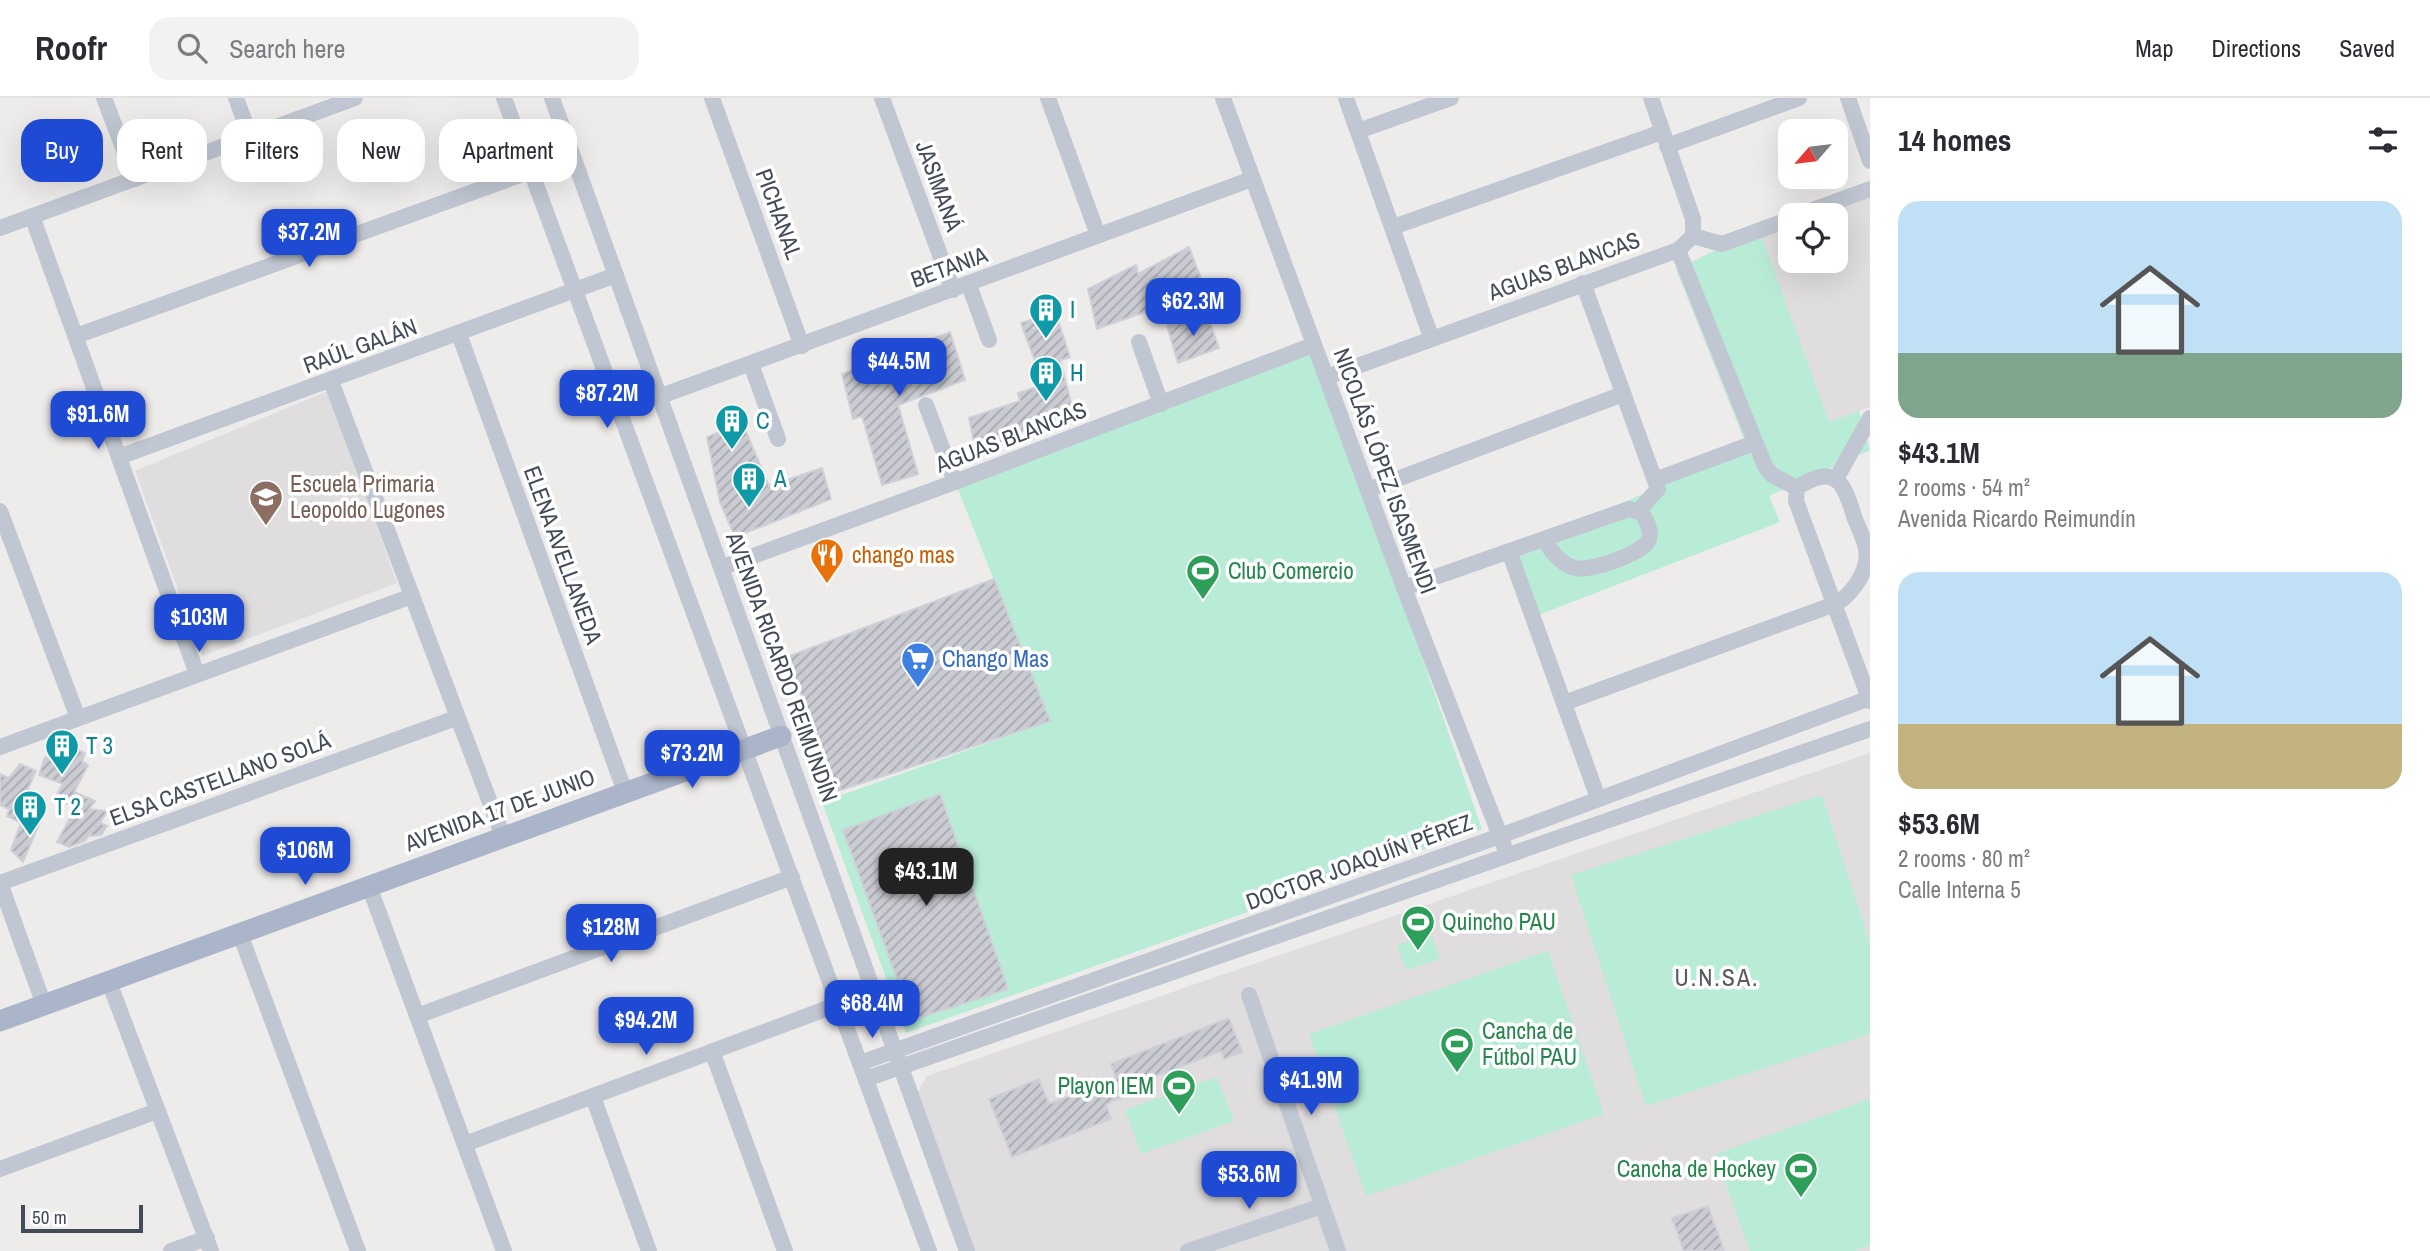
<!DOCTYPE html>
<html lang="en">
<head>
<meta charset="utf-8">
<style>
  :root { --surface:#fff; --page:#f2f2f3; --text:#2b2b33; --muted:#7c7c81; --line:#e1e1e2; --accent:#1f4ad4 }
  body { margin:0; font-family:"Archivo Narrow",sans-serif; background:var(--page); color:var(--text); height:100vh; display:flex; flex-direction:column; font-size:26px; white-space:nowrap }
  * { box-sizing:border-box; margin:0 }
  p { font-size:23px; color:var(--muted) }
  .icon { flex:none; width:38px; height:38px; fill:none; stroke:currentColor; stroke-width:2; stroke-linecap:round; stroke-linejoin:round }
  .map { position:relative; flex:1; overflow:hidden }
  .panel { display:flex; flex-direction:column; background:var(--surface); width:560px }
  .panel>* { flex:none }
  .guide { position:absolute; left:21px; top:21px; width:665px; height:63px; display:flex; gap:14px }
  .needle { width:46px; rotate:242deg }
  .controls { position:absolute; left:1778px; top:21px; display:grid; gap:14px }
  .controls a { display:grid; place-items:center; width:70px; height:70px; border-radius:14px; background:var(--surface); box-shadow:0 7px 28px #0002; font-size:35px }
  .scale { position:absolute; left:21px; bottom:18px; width:122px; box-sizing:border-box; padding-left:7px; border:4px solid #444b58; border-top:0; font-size:19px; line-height:24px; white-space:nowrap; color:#444b58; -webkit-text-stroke:5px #fff; paint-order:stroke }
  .price { position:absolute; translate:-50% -60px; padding:0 16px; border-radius:14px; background:var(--accent); color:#fff; font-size:23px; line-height:46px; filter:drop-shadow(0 2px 4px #0008) }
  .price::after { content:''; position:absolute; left:50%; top:42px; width:21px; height:16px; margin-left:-10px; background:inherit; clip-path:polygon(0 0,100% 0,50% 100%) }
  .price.on { background:#222; color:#fff }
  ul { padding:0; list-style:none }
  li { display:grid; align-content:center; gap:14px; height:371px; padding:0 28px }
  li span { display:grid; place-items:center; height:217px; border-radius:21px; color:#555 }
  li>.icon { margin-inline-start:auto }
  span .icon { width:126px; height:126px; fill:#fffc; stroke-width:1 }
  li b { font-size:30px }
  h2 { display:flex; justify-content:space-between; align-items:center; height:84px; padding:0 28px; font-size:30px }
  .pill { padding:0 24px; border-radius:21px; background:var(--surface); box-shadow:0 7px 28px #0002; font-size:24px; line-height:63px }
  .pill.on { background:var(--accent); color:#fff }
  header { display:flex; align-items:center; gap:42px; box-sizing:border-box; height:98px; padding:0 35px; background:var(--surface); border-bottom:2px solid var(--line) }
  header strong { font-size:33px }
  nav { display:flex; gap:38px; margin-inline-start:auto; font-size:24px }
  .search { width:490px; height:63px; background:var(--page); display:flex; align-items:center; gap:18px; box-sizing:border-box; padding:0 24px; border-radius:21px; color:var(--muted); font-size:26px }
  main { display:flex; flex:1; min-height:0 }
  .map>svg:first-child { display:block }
</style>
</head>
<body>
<header>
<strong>Roofr</strong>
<div class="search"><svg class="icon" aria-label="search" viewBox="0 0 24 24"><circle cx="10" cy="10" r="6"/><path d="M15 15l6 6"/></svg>Search here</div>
<nav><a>Map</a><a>Directions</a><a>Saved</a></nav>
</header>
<main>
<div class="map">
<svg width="1870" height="1153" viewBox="0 0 1870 1153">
  <defs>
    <pattern id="building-hatch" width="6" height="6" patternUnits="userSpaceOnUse" patternTransform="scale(1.75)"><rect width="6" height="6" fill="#cbccd3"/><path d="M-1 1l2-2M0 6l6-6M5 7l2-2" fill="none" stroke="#a6a8ae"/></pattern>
  </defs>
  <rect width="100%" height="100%" fill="#eeeceb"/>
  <g fill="#dfdddd">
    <polygon points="1870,99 1870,309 1829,324 1759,141 1790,129 1790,163 1836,163 1836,117 1821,117"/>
    <polygon points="328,293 397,485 202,558 135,373"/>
    <polygon points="1870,655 1870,1153 975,1153 916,997 927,978"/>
  </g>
  <g fill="#b9ecd7">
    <polygon points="1759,132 1829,324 1859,313 1870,352 1769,398 1780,424 1533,519 1512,452 1748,351 1676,171"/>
    <polygon points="1313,247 1482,731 906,935 822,704 1050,623 955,384"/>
    <polygon points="1822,697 1870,846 1870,936 1646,1008 1571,777"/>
    <polygon points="1431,835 1440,861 1406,872 1397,847"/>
    <polygon points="1548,853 1604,1016 1366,1098 1309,936"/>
    <polygon points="1217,979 1234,1023 1141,1056 1125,1012"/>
    <polygon points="1870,1001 1870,1147 1853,1153 1750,1153 1715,1056"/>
  </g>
  <g fill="url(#building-hatch)" stroke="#cfd0d7" stroke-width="2">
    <polygon points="1189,149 1203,186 1156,210 1097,231 1088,191 1136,167 1138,176"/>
    <polygon points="1055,213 1070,259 1060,262 1074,316 1020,334 1021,337 976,355 969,320 1020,303 1018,295 1044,287 1021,225"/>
    <polygon points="1207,216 1219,250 1178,265 1167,228"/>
    <polygon points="950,234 965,282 898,307 918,376 882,387 862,318 853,321 842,276"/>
    <polygon points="742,324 769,388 822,370 831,401 735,439 720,404 707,339"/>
    <polygon points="994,481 1050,623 838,693 787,559"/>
    <polygon points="68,648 85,655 82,663 88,667 74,694 95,703 89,711 107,713 100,725 107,728 101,737 88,738 85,743 69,749 57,744 76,709 59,703 62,697 57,696 63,686 39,677 45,659 62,666"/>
    <polygon points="20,666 36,673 19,710 42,719 23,764 11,752 21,725 7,718 9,711 0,707 0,676 9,680"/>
    <polygon points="940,696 1008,891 912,922 843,732"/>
    <polygon points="1229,920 1242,954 1224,961 1221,953 1120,992 1123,999 1106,1006 1111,1021 1012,1059 989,1001 1039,981 1049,1006 1116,980 1111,966"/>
    <polygon points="1708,1108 1724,1153 1684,1153 1672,1120"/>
  </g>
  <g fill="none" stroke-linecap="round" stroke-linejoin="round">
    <g stroke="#c1c7d2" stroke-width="16">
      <polyline points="104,0 135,81"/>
      <polyline points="236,0 250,38"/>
      <polyline points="504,0 929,1153"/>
      <polyline points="552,0 967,1153"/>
      <polyline points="712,0 802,248"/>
      <polyline points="882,0 953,192"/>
      <polyline points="1048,0 1098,137"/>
      <polyline points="1223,0 1404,490 1504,748"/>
      <polyline points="1346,0 1431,239"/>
      <polyline points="1651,0 1693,121 1693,138"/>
      <polyline points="1848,0 1870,63"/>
      <polyline points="1358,33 1451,0"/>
      <polyline points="1667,48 1799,0"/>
      <polyline points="1799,117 1870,91"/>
      <polyline points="32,118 197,576"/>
      <polyline points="1393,129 1662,34"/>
      <polyline points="0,130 355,0"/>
      <polyline points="1693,138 1722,146 1790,121"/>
      <polyline points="1678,152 1765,368 1772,377 1797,390"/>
      <polyline points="1583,185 1658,391 1639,412"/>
      <polyline points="969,187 989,242"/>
      <polyline points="459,236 625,694"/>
      <polyline points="76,238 531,73"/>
      <polyline points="1139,244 1161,306"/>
      <polyline points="751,266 778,341"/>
      <polyline points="1327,279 1678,152 1693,138"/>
      <polyline points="331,283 503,739"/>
      <polyline points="661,298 1252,81"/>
      <polyline points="926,307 955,384"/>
      <polyline points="119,359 616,177"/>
      <polyline points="1836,381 1870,320"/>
      <polyline points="1655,382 1754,345"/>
      <polyline points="1368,392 1623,296"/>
      <polyline points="0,413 78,620"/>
      <polyline points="1509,453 1598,700"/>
      <polyline points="723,469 955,384 1313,247"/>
      <path d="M1404,490L1629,411L1642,415C1646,422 1652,432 1649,441C1645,455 1590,474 1575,470C1560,466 1551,454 1544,441"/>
      <path d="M1564,605L1835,506C1849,499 1864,479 1866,463C1869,449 1860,434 1855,421C1848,401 1843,371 1816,380C1809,383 1803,385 1797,390L1796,403L1870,603"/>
      <polyline points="0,649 412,498"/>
      <polyline points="0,785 456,620"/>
      <polyline points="0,785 44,907"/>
      <polyline points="369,788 504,1153"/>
      <polyline points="240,836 358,1153"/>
      <polyline points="109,884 211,1153"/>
      <polyline points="1249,897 1338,1153"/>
      <polyline points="417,918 792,779"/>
      <polyline points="712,953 785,1153"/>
      <polyline points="860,965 1500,738 1870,600"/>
      <polyline points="866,981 1870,631"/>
      <polyline points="593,999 649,1153"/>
      <polyline points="465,1046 839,906"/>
      <polyline points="0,1071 157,1013"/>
      <polyline points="171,1153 207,1140"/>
      <polyline points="1188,1153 1322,1108"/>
    </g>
    <polyline stroke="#abb5ca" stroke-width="21" points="0,923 781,638"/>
  </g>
  <defs>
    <g id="building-pin" transform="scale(1.75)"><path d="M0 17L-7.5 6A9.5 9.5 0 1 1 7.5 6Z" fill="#0f9aa8" stroke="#fff"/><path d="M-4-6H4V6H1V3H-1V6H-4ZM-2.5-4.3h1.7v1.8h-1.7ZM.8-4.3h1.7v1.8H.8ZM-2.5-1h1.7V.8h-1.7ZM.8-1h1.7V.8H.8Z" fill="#fff"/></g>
    <g id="school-pin" transform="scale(1.75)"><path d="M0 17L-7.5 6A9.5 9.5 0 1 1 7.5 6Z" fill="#8d6e63" stroke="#fff"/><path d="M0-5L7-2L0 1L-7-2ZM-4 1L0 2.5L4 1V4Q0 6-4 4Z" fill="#fff"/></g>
    <g id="restaurant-pin" transform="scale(1.75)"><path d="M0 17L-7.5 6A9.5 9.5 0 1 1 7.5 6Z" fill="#e8710a" stroke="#fff"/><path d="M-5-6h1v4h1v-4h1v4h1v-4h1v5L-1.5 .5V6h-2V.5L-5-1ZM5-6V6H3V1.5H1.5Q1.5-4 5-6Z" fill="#fff"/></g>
    <g id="stadium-pin" transform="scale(1.75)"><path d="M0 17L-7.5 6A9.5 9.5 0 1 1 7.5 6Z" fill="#2e9e5b" stroke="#fff"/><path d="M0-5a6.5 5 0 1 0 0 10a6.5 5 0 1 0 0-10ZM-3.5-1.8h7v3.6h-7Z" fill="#fff"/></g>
    <g id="supermarket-pin" transform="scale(1.75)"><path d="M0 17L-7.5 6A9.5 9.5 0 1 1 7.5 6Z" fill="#3f7fe0" stroke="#fff"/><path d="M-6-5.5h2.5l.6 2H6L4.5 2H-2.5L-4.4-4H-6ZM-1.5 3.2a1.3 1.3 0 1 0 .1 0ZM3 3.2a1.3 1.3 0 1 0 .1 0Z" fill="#fff"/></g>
  </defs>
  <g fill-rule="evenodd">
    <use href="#building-pin" x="1046" y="212"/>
    <use href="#building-pin" x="1046" y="275"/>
    <use href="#building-pin" x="732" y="323"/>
    <use href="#building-pin" x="749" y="381"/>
    <use href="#school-pin" x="266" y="399"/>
    <use href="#restaurant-pin" x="827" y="457"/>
    <use href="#stadium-pin" x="1203" y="473"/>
    <use href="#supermarket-pin" x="918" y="561"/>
    <use href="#building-pin" x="62" y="648"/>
    <use href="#building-pin" x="30" y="709"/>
    <use href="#stadium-pin" x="1418" y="824"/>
    <use href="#stadium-pin" x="1457" y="946"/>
    <use href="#stadium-pin" x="1179" y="988"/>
    <use href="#stadium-pin" x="1801" y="1071"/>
  </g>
  <g text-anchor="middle" stroke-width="7" stroke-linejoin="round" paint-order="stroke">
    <g font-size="23" fill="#444b58" stroke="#fff">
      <text transform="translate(939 88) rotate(70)" y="8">JASIMANÁ</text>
      <text transform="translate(779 116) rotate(70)" y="8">PICHANAL</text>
      <text transform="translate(1564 168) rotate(-20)" y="8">AGUAS BLANCAS</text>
      <text transform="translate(949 169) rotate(-20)" y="8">BETANIA</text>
      <text transform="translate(360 248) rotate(-20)" y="8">RAÚL GALÁN</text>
      <text transform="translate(1011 339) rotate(-21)" y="8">AGUAS BLANCAS</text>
      <text transform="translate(1385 373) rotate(70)" y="8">NICOLÁS LÓPEZ ISASMENDI</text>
      <text transform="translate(563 457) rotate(70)" y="8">ELENA AVELLANEDA</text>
      <text transform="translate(782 569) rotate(70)" y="8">AVENIDA RICARDO REIMUNDÍN</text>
      <text transform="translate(220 681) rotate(-20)" y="8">ELSA CASTELLANO SOLÁ</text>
      <text transform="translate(500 712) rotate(-20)" y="8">AVENIDA 17 DE JUNIO</text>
      <text transform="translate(1359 764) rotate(-20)" y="8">DOCTOR JOAQUÍN PÉREZ</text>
    </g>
    <g font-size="23" fill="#0d838f" stroke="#fff" text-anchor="start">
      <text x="1070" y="220">I</text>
      <text x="1070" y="283">H</text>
      <text x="756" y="331">C</text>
      <text x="774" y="389">A</text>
      <text x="86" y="656">T 3</text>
      <text x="54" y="717">T 2</text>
    </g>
    <g font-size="23" fill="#785e54" stroke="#fff" text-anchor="start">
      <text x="290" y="394">Escuela Primaria<tspan x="290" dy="26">Leopoldo Lugones</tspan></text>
    </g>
    <g font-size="23" fill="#c56008" stroke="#fff" text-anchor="start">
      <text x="852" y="465">chango mas</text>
    </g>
    <g font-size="23" fill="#27864d" stroke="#fff" text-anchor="start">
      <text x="1228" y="481">Club Comercio</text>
      <text x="1442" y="832">Quincho PAU</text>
      <text x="1482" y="941">Cancha de<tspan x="1482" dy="26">Fútbol PAU</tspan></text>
      <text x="1154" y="996" text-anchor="end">Playon IEM</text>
      <text x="1776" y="1079" text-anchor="end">Cancha de Hockey</text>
    </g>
    <g font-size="23" fill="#366cbe" stroke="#fff" text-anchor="start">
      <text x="942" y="569">Chango Mas</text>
    </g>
    <g font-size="24" letter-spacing="2" fill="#585a60" stroke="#fff">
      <text x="1717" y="888">U.N.SA.</text>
    </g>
  </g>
</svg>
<div class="controls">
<a><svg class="needle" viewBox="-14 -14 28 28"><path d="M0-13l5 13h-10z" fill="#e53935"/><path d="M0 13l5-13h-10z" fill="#7c7c81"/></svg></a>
<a><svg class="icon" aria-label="locate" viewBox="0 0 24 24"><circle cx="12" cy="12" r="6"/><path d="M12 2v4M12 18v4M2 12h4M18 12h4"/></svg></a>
</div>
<div class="scale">50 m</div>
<b class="price" style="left:309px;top:171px">$37.2M</b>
<b class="price" style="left:1193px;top:240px">$62.3M</b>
<b class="price" style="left:899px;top:300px">$44.5M</b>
<b class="price" style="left:607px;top:332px">$87.2M</b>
<b class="price" style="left:98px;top:353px">$91.6M</b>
<b class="price" style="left:199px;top:556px">$103M</b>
<b class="price" style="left:692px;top:692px">$73.2M</b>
<b class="price" style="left:305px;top:789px">$106M</b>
<b class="price on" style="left:926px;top:810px">$43.1M</b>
<b class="price" style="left:611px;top:866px">$128M</b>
<b class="price" style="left:872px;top:942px">$68.4M</b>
<b class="price" style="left:646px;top:959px">$94.2M</b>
<b class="price" style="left:1311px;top:1019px">$41.9M</b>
<b class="price" style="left:1249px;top:1113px">$53.6M</b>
<div class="guide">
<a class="pill on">Buy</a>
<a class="pill">Rent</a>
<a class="pill">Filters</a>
<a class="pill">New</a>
<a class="pill">Apartment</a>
</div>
</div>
<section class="panel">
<h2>14 homes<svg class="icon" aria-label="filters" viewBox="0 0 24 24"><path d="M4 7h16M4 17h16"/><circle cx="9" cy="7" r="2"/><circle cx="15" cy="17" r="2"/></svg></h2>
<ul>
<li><span style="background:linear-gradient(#bfe0f5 70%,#7fa58c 0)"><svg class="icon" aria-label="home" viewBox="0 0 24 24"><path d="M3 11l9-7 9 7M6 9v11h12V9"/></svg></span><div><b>$43.1M</b><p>2 rooms · 54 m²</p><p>Avenida Ricardo Reimundín</p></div></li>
<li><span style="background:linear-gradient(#bfe0f5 70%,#c2b280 0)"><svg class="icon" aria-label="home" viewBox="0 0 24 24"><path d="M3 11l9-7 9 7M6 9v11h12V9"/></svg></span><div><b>$53.6M</b><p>2 rooms · 80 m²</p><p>Calle Interna 5</p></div></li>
</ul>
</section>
</main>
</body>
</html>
